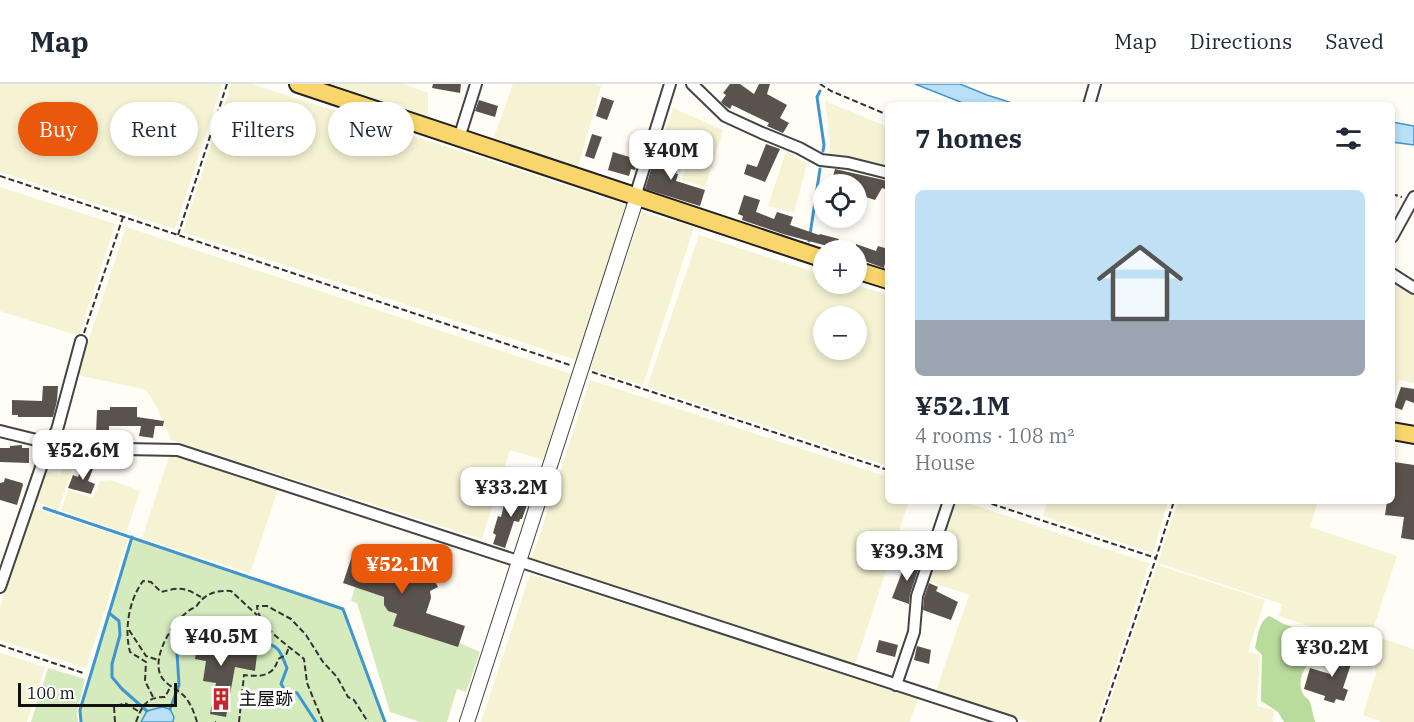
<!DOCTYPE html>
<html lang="en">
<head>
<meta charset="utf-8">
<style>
  :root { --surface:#fff; --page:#f6f6f7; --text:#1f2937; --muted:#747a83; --line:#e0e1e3; --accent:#ea580c }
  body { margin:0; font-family:"IBM Plex Serif","Noto Sans JP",serif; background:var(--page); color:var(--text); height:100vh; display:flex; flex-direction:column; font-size:22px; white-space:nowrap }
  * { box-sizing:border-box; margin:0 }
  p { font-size:20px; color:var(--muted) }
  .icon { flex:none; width:33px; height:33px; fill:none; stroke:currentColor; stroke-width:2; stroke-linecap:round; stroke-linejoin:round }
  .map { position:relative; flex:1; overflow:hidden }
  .drawer { position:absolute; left:885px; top:18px; width:510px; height:402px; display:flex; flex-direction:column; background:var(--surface); border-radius:9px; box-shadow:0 3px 9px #0003 }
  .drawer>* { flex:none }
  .guide { position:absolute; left:18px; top:18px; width:570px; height:54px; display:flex; gap:12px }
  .buttons { position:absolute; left:813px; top:90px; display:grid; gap:12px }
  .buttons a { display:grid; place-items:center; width:54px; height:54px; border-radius:50%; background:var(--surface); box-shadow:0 3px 9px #0003; font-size:30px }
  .scale { position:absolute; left:18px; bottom:15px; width:159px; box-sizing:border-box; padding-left:6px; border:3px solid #111; border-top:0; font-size:16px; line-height:21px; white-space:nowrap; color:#111; -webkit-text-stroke:4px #fff; paint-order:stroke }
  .price { position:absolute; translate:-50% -51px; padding:0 14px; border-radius:12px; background:#fff; color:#222; font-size:20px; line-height:39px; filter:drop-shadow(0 2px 3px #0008) }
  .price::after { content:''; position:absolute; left:50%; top:36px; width:18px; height:14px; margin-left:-9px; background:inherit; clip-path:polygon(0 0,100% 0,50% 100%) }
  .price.active { background:var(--accent); color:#fff }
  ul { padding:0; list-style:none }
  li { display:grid; align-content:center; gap:12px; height:318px; padding:0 30px }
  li+li { border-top:2px solid var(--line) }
  li span { display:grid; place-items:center; height:186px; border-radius:9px; color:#555 }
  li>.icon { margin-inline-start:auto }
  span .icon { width:108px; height:108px; fill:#fffc; stroke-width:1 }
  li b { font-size:26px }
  h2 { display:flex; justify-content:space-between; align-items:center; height:72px; padding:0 30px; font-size:26px }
  .tag { padding:0 21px; border-radius:27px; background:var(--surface); box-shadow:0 3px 9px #0003; font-size:21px; line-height:54px }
  .tag.active { background:var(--accent); color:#fff }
  header { display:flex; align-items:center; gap:36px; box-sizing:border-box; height:84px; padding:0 30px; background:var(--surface); border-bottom:2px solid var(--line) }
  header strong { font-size:28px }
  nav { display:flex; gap:33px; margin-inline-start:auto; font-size:21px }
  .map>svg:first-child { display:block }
</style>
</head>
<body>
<header>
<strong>Map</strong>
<nav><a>Map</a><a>Directions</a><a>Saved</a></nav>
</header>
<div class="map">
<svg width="1414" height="638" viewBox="0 0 1414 638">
  <rect width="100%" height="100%" fill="#fffdf5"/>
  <g fill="#f6f3d4" fill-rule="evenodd">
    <polygon points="0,0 222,0 175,145 0,88"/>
    <polygon points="231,0 252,0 627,121 577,276 183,148"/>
    <polygon points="317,0 405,0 428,9 428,36"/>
    <polygon points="513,0 594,0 601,2 577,87 492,58"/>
    <polygon points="825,17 888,43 888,75 884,84 829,73 830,55"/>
    <polygon points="673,24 723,46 705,103 682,96 687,73 660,62"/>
    <polygon points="786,67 807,80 794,129 768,122"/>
    <polygon points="0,103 115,140 79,252 0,227"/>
    <polygon points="642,128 694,143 643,301 590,285"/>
    <polygon points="126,143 571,290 543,376 510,366 482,455 171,356 157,324 149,310 143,305 77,291"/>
    <path d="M699,151L823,191L824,200H852L888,211V382L647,303ZM824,232H856V266H824Z"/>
    <polygon points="1392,196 1401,200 1414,212 1414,299 1399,296 1392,321"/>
    <polygon points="590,296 888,393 888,417 909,417 854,584 531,478"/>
    <polygon points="170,370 278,405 250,489 142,454"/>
    <polygon points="66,375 75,378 58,426 34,417 45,386 60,392"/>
    <polygon points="111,396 140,407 126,449 61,426 68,406 93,414 100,397"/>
    <polygon points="954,417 961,417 1149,479 1097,638 1028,638 936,607 969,511 926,496"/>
    <polygon points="1048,417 1168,417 1153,469 1043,432"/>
    <polygon points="1178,417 1318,417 1310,443 1397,472 1372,548 1375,550 1371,563 1279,532 1282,520 1158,479"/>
    <polygon points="33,424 128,455 86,584 0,556 0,523"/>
    <polygon points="1157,481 1265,516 1248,568 1260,571 1257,622 1274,626 1273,638 1103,638"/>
    <polygon points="530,490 918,613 910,638 481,638"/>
    <polygon points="1377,553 1414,565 1414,638 1382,638 1363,631 1376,589 1372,564"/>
    <polygon points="0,569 45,583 27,638 0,638"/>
  </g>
  <g fill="#d5ebbd">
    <polygon points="132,453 343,525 385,638 81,638 80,626"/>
    <polygon points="355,503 384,513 384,521 388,527 480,568 466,608 457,605 447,638 420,638 390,628 357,519 351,517"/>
    <polygon points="48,584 85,595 77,627 78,638 31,638"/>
  </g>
  <path fill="#b9dc9c" d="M1269,532C1274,534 1277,536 1282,539C1294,545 1317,547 1325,560C1329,566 1327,571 1326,578L1320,582H1307C1301,589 1298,601 1303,610C1307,616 1307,612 1310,618C1312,624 1313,632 1315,638H1284L1278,628L1261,617L1262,571L1255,564C1258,553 1258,538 1269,532Z"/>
  <g fill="#b9e0f7" stroke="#3f96cf" stroke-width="1.5">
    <polygon points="915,0 960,0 987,11 1019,21 968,21"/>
    <polygon points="1392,38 1414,42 1414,61 1392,58"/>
    <polygon points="162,623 170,625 174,633 173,638 141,638 147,627"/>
  </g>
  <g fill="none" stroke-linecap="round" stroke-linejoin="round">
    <g stroke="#3f96cf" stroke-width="3">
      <polyline points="820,7 817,13 824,61 823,67"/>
      <polyline points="809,157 820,85"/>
      <polyline points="44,424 343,525 385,638"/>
      <polyline points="109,529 119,537 120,551 112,580 112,593 122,605 147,627"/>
      <path d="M170,625L179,601L176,552L186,541L241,536C256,540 254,547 263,558C281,563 280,568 287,584L281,600L285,606L297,609L316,638"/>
      <polyline points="81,638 80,626 132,453"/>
    </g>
  </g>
  <g fill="#5a524d">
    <polygon points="433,0 461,0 460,9 432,4"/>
    <polygon points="730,0 740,0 754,10 759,0 770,0 767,10 787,21 780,34 789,39 783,49 767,42 769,39 732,21 730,25 724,21 721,18 726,11 723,9"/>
    <polygon points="602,13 614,17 607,36 596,32"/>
    <polygon points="479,16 498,22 495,33 475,27"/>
    <polygon points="592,50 602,53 594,75 585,72"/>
    <polygon points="766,60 780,65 765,98 744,90 747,80 757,83"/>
    <polygon points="657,66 681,76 676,90 678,90 676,97 705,106 700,122 645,105"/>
    <polygon points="613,68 639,76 635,86 631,85 629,92 608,86"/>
    <polygon points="835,85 888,97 888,106 882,104 875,116 856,110 856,100 844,100 832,96"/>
    <polygon points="744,111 760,116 756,128 774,135 777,128 793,133 790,141 819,151 820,150 839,155 838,157 853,162 852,166 842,166 783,150 742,136 743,132 738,130"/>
    <polygon points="856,160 876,167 878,162 888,165 888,180 885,179 884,184 856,174"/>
    <polygon points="43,302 58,302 57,317 53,333 18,333 18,331 12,331 12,316 42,317"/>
    <polygon points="1401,303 1414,305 1414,319 1406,316 1402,326 1394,323"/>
    <polygon points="110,323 137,323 137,333 164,337 163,342 155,342 153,354 139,352 141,342 109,342 109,349 96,350 97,326 110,326"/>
    <polygon points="22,361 22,364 29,364 29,379 0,378 0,364 10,364 10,362"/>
    <polygon points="1394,378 1414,381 1414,456 1401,454 1404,433 1385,431 1387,417 1392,417"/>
    <polygon points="82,381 93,385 88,397 95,400 91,410 68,404 73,391 78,393"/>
    <polygon points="5,394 22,399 23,401 17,421 0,416 0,399 4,398"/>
    <polygon points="525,400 533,403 522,435 520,435 519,438 514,437 505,464 493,460 496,451 493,449 498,432 501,433 504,421 516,425"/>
    <polygon points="355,463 412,482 410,490 417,492 423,497 432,492 438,503 430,507 431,514 426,529 465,542 458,563 393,542 397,530 388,527 384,521 384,513 343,499"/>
    <polygon points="919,467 924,468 910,510 909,520 892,514 902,488 910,491"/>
    <polygon points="929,499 938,503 936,507 958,518 951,536 923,526 924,514"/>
    <polygon points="200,545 213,548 212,551 230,553 228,566 257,571 255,587 235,583 226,633 210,630 216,599 203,597 206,577 195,575"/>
    <polygon points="879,556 898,561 895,573 876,568"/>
    <polygon points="917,562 931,566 929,580 914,576"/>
    <polygon points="1338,563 1355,568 1343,604 1348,606 1344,617 1336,615 1334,619 1324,616 1325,612 1304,605 1310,584 1330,590"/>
  </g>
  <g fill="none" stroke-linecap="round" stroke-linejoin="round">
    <g stroke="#444" stroke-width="14">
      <g id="minor">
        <polyline points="692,0 725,32 762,49 799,64 821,76 848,79 888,89"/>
        <polyline points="1089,21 1095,0"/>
        <polyline points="459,54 476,0"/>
        <polyline points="637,113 638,103 670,0"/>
        <polyline points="1392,153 1414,113"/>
        <polyline points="1392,190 1414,204"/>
        <polyline points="0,347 69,364 178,366 1011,638"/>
        <polyline points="0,503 49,360 57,346 81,257"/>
        <polyline points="896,601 914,548 917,512 949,417"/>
      </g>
    </g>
    <g stroke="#444" stroke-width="16">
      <polyline id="tertiary" points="467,638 637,113"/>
    </g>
    <g stroke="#222" stroke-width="20">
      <g id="primary">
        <polyline points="298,0 824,175"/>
        <polyline points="856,186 888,196"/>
        <polyline points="1392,347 1414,351"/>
      </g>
    </g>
    <g stroke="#333" stroke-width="2" stroke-dasharray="6 3" stroke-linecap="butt">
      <polyline points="820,0 831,7 888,31"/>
      <polyline points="0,92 570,281"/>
      <polyline points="1392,110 1402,113"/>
      <polyline points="178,151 227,0"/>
      <polyline points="84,249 123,133"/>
      <polyline points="592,288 888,386"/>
      <polyline points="983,417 1156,474 1174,417"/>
      <polyline points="129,546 146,572 158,576"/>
      <polyline points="0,561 83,589"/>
      <path d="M153,613L145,597L146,578L130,568C124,545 129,516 143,497L151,498L161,508C180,503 184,503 201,513"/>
      <polyline points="115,638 114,623 125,619 138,627"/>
      <path d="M136,638C142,622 146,613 165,613L171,602"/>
      <path d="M197,638C194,628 190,617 182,610C175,604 165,600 161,592C150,572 177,529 196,523C204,510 215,506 231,507L257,531"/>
      <polyline points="215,638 216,638"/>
      <path d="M239,638L244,591C259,593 274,593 278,575L286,571L289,563"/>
      <path d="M323,638L307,599L304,575C289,562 258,543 257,522H267L291,535L306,551L323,578L337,593L348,613L354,616L368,638"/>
      <polyline points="1100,638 1156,474"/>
    </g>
    <use href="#minor" stroke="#fff" stroke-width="10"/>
    <use href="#tertiary" stroke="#fff" stroke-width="14"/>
    <use href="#primary" stroke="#f9d66b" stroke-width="16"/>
  </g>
  <defs>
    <g id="building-bare" transform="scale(1.8)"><path d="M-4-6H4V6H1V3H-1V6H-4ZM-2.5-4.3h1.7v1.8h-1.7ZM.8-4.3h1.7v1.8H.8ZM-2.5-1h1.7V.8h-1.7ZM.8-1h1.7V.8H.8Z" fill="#c4262e" stroke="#fff" stroke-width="2.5" paint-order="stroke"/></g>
  </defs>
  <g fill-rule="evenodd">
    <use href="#building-bare" x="221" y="615"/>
  </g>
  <g text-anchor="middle" stroke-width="6" stroke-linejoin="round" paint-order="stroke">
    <g font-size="18" fill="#111" stroke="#fff" text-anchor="start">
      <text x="239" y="621">主屋跡</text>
    </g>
  </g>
</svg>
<div class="buttons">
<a><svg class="icon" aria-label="locate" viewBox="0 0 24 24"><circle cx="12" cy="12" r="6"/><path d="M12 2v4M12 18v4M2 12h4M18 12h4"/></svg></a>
<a>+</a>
<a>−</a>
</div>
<div class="scale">100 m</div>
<b class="price" style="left:671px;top:97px">¥40M</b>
<b class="price" style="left:83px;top:397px">¥52.6M</b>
<b class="price" style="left:511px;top:434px">¥33.2M</b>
<b class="price" style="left:907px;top:498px">¥39.3M</b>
<b class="price active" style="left:402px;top:511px">¥52.1M</b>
<b class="price" style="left:221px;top:583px">¥40.5M</b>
<b class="price" style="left:1332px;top:594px">¥30.2M</b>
<div class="guide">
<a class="tag active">Buy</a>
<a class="tag">Rent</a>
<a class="tag">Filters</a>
<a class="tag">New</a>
</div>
<section class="drawer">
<h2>7 homes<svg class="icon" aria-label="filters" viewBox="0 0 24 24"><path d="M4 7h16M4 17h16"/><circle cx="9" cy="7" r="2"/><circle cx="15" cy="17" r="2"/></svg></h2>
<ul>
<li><span style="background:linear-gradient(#bfe0f5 70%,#9aa5b1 0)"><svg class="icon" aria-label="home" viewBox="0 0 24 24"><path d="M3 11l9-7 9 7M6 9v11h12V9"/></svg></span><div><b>¥52.1M</b><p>4 rooms · 108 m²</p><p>House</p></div></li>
</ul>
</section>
</div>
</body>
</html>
